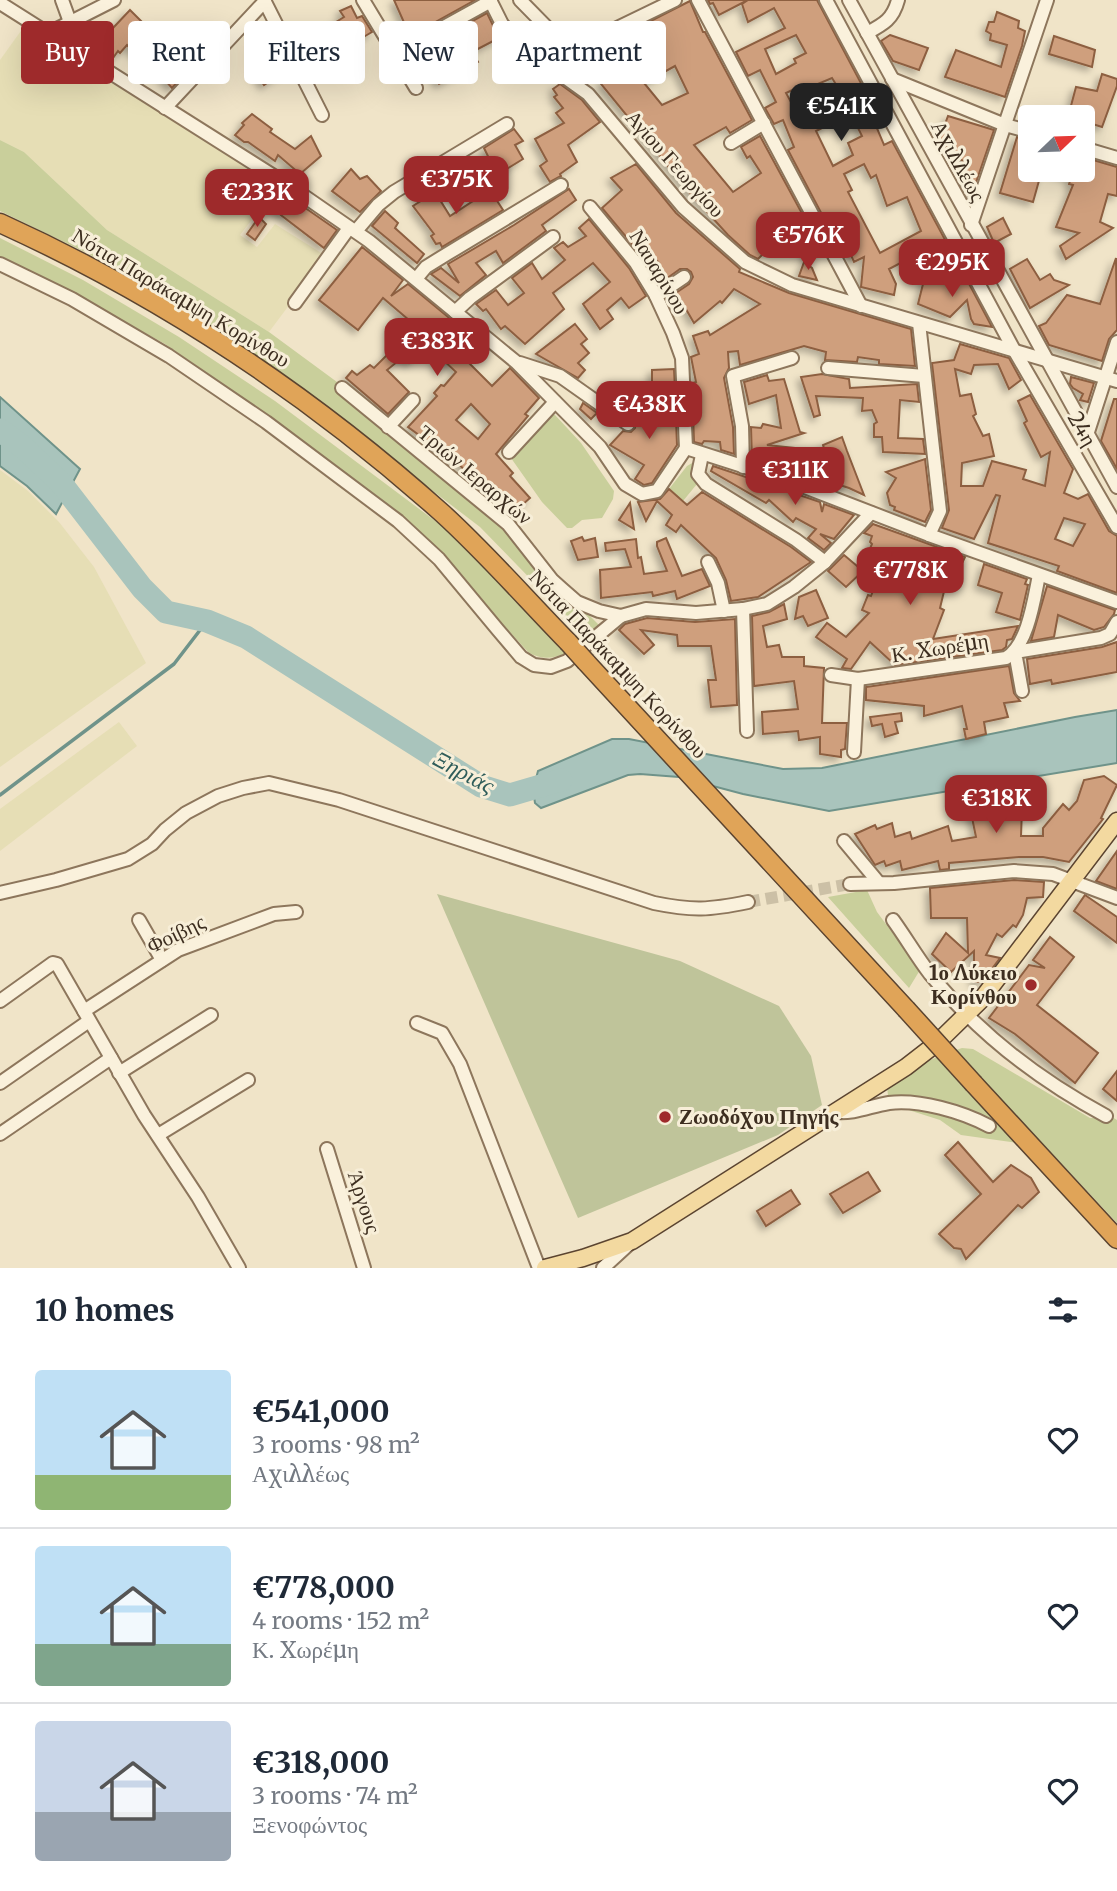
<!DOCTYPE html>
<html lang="en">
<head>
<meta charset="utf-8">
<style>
  :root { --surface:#fff; --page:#f6f6f7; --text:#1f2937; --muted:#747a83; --line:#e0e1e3; --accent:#9e2a2b }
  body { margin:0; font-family:Merriweather,serif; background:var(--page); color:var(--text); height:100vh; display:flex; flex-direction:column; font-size:26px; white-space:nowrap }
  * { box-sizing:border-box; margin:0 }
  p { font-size:23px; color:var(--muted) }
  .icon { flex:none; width:38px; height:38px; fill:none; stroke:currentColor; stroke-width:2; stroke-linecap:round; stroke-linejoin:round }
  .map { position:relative; height:1268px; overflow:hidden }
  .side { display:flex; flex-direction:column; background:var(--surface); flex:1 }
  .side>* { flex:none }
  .banner { position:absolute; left:21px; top:21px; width:700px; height:63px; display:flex; gap:14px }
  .needle { width:46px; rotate:67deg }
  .fabs { position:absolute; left:1018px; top:105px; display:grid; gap:14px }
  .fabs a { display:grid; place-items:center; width:77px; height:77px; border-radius:7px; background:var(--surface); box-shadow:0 7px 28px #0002; font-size:35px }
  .price { position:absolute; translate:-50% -60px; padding:0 16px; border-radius:14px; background:var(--accent); color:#fff; font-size:23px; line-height:46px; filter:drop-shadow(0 2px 4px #0008) }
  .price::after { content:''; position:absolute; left:50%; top:42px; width:21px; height:16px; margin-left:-10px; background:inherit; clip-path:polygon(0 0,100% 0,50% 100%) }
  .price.current { background:#222; color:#fff }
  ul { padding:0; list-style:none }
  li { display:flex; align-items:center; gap:21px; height:175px; padding:0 35px }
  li+li { border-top:2px solid var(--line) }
  li span { display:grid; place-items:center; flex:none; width:196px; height:140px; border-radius:7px; color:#555 }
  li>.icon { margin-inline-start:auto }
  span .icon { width:84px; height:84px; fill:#fffc; stroke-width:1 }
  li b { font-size:30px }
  h2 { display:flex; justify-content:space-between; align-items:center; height:84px; padding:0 35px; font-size:30px }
  .tag { padding:0 24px; border-radius:7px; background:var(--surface); box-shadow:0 7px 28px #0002; font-size:24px; line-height:63px }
  .tag.current { background:var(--accent); color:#fff }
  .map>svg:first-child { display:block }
</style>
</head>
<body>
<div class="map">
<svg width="1117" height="1268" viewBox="0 0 1117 1268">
  <defs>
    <filter id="shadow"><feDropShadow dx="-4" dy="4" stdDeviation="3.5" flood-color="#0004"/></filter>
  </defs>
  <rect width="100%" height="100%" fill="#f0e4c8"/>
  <g fill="#e6deb5">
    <polygon points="23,28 278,186 240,235 257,247 275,224 326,256 269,332 107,230 24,152 0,140 0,60"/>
    <polygon points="0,470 28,491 59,522 94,567 146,663 0,767"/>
    <polygon points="119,722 137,746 0,851 0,809"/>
  </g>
  <g fill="#c9cf9b">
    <polygon points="0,140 24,152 107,230 269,332 337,382 334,388 497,520 574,604 588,614 600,626 586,636 480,527 281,375 89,254 0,211"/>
    <path d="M0,238L83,280L179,337L275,401L450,532L514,592L568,652C553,659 543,660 529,653L417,530L362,485L264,412L165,344L82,298L0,258Z"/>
    <polygon points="550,415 555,415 581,443 614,491 613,499 602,518 582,520 572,528 567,528 542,502 511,458"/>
    <polygon points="694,462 697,484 683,501 669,489 687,466"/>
    <polygon points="867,890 877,912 920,970 909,988 828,897"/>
    <path d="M962,1048L973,1049L1090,1118L1112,1117L1117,1120V1223L1046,1147L961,1135L940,1120L899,1107L888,1095L887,1088C911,1069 932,1057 962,1048Z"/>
  </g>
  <polygon fill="#bfc49a" points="437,894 680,961 779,1006 811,1056 822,1105 778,1135 578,1218"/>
  <g fill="#a9c4bc" stroke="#6f938a" stroke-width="2">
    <polygon points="0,397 80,469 56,514 27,486 0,466"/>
    <polygon points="1117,710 1117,763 829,811 743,794 679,777 640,774 628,775 541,808 535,803 533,790 538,771 612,739 629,739 783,769 822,768 1075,717"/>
  </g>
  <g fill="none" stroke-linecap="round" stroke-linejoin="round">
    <polyline stroke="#6f938a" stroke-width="3.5" points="0,795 174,664 207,621"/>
    <polyline stroke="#a9c4bc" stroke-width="23" points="0,430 24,448 61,483 142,588 166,612 207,621 246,637 481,786 510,795 561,780"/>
  </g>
  <g fill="#cf9f7d" stroke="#8d5f41" stroke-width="2" fill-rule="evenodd" filter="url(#shadow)">
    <polygon points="394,0 475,0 410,36"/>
    <polygon points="708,0 748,0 719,15 713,3 710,4"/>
    <path d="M748,0H817L882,123L876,126L884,145L892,141L957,262L945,268L938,255L932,258L927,249L889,269L896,284L894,295L861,287L864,257L854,262L842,235L838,238L830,222L827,224L788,150L794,147L783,120L774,124L765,108L776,102L760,70L748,76L736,52L785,28L774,8L748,22L742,4ZM796,35L806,53L794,59L796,63L776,74L765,49ZM832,78L845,99L826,109L821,102L797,113L786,93L803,85L806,89ZM848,108L862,136L848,143L853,155L833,166L816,131L826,126L821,116ZM864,164L871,178L876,175L887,206L907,197L921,231L880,253L848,192L852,190L844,174Z"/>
    <path d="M690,1L703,32H705L752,120L730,133L726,127L694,145L733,192L761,173L750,156L747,158L741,147L760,136L812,232L799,248L795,241L793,242L787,230L758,259L750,255L728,235L690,193L601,84L637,54L627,33ZM675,66L688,93L662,105L644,83Z"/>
    <polygon points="351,6 357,18 362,16 372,32 360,39 354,30 335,39 340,50 327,55 322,46 310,51 301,30 311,25 315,31 321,28 323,30 344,17 340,11"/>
    <polygon points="130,10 153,33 161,26 192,66 172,88 141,53 137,56 127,45 120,53 118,51 113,58 93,40 102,31 111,26 113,28"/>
    <polygon points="997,12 1019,21 1018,28 1025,31 1022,46 1005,97 945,77 956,50 1001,67 1007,45 990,40 991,34 986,31 989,22 994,22"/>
    <polygon points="487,13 499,38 472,52 478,62 439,84 428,66 426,67 418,51"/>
    <polygon points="890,35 928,48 919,70 893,61 881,41"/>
    <polygon points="1054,36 1095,50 1092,67 1049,54"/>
    <polygon points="278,54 288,68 264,85 255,72"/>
    <polygon points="1102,74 1117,79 1117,86 1102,127 1083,121 1083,117 1068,117 1076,87 1097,91"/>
    <polygon points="560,84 582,100 600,122 568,145 577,162 560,174 561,176 550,182 540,166 547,161 535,139 564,123 556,113 563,108 554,97 557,95 553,89"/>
    <polygon points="252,114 272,129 270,132 295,149 311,136 321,156 300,174 278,155 275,161 248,142 244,142 235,135 244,125 242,123"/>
    <polygon points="948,116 994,130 971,197 966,194 968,191 963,189 965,184 960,182 964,171 962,168 964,161 959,159 961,155 938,143"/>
    <polygon points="514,129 523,141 515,145 523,159 497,175 484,148"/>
    <polygon points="1017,137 1031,141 1031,170 1042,170 1033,202 1000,193"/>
    <polygon points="1083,157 1117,167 1117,196 1108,194 1100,222 1113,228 1066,259 1060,246 1079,233 1056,227 1073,185 1069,184 1071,178 1052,170 1083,170"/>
    <polygon points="636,164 676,213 740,269 739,272 789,293 911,329 915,366 879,364 879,360 858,357 857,362 825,360 826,352 804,346 740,365 738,351 728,352 729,368 724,378 733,427 734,454 721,450 720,442 704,441 702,444 694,442 692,383 696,382 691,357 699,354 693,336 708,331 710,335 760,304 734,289 722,303 720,301 694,323 680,299 670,305 667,299 689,284 693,277 691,272 687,269 680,269 659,284 650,269 659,263 644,245 637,250 602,208 622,190 611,178"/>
    <polygon points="351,169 360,179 367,176 381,191 360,212 332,191"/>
    <polygon points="278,189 337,230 324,248 269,206"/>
    <polygon points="569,189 576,200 542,225 546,231 503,263 496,251 476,263 486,275 460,296 431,274 441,268 459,283 448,264 514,225"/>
    <polygon points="490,190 503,210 442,247 440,243 436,244 431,236 434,234 413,206 435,192 450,216"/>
    <polygon points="385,211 398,223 395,228 424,254 417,263 372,226"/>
    <polygon points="259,217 266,224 255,240 247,234"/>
    <polygon points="1003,218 1011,234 994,243 987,227"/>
    <polygon points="589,219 629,268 646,296 629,308 621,298 607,310 613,319 600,329 583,304 610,282 593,263 553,293 564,309 525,344 505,326 501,329 486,309 483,311 476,304 496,290 508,305 524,293 512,278 532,263 542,279 565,260 554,248 563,242 568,247 586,236 579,228"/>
    <polygon points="813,235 820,248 806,256"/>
    <path d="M362,247L403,280L391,296L408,284L476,340L462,356L492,386L510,368L539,398L525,414L528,416L496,454L513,473L510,476L530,498L513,513L456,462L408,427L437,396L434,393L441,385L444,386L456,372L427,345L409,363L403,357L387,370L409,392L388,414L346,378L352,371L357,375L370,365L374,368L416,326L383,298L358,330L319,300ZM471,404L490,424L478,439L456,420Z"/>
    <polygon points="1116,258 1117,330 1109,339 1102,361 1049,345 1039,326 1046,323 1067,295 1100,304"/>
    <polygon points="1027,259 1040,280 1050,274 1054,280 1069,285 1030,308 1010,269"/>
    <polygon points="804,262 812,268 817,280 799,276"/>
    <polygon points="925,276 954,285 966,278 992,327 974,324 971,319 967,300 950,317 918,304"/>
    <polygon points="575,324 587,339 581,344 589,353 578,363 585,370 578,378 536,354"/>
    <path d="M960,344L1009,358L1021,380L1009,389L998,364L974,365L971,374L955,369L960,396L971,394L976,414L973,416L983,436L989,434L994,456L962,463L961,486H983L992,461L1026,470L1023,479L1045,486L1050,452L1041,457L1024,423L1027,421L1018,401L1030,395L1073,469L1064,493L1078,499L1088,494L1109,531L1117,536V593L1057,571L1059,566L988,543L1000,496L996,495L974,539L942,528L949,510L932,363L954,360ZM1064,518L1085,524L1073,546L1055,539Z"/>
    <polygon points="674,369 675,390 652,389 652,370"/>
    <polygon points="822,374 849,379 850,388 917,384 919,402 900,400 898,438 923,439 925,454 883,452 882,437 874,437 874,424 877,422 872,410 862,411 863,398 816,396 820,415 814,417 801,377"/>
    <polygon points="767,375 769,381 784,379 800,432 804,433 767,445 804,449 812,476 804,473 803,476 794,473 752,460 751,427 761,428 763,424 781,428 776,395 749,404 744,382"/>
    <polygon points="1071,377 1094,383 1088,402 1080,400 1083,394 1073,388 1070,384"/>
    <polygon points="675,395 677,445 652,483 644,485 635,479 644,465 610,445 623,431 631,432 635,428 636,421 629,414 638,401 665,419"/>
    <polygon points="1114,399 1117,399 1117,469 1101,441"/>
    <polygon points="583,403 597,413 591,419 580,409"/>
    <polygon points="842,437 847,451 864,495 849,488 827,481 829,465 823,445"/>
    <polygon points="925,459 931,510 925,522 894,510 895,507 890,505 887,493 896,478 886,472"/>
    <polygon points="713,466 820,502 822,512 824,504 854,515 834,539 820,534 831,543 824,550 808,538 816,529 796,518 793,522 769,500 766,503 711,471"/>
    <polygon points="669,489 687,505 702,492 791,547 811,562 758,597 731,601 726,580 716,558 681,525 676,532 666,525 672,515 657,501 646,521 638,502 660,499"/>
    <polygon points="630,503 634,529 619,520"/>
    <polygon points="873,524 965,557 953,582 947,579 940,608 944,610 933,639 1018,626 1012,639 1007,640 1006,647 1002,650 895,665 870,642 851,669 842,668 847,659 816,637 827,623 846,637 869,613 862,610 868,595 871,596 889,548 879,557 868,553 872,544 870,542 872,536 864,533"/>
    <polygon points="582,537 584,541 595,538 598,557 578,560 571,541"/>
    <polygon points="666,538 682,576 702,569 710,586 677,599 675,591 653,596 652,592 601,598 600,570 631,567 625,549 606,551 605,543 636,539 638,558 641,557 644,574 667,571 657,546 657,542"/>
    <polygon points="844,555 863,571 846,587 828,571"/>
    <polygon points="984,564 1027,579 1025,584 1028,585 1020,620 996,612 1002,593 978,585"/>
    <polygon points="1047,586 1115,610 1114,614 1104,627 1094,630 1058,615 1054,637 1031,641"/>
    <polygon points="816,590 828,618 808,626 803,616 795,619 799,597"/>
    <polygon points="784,604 787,619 763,626 767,647 779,645 782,657 804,657 804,666 824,668 822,723 847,723 845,749 841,750 841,757 820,754 820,737 799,740 798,731 763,734 762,712 798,709 794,681 754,686 752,616 769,612"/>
    <polygon points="647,618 695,622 735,619 737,705 711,707 708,680 716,680 711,646 678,646 677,635 641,630 654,645 644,654 619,630 625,624"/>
    <polygon points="1117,642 1117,672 1052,684 1051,680 1030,684 1027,659 1102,647"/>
    <polygon points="1009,666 1014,693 1020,701 1004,703 1008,717 984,722 986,734 966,739 964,729 967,729 962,706 924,716 924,706 866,700 866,687"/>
    <polygon points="901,713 902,721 895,722 898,733 885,737 882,724 872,726 870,717"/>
    <polygon points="1104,776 1117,785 1101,818 1103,819 1069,862 1043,857 1019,857 949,863 949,869 940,870 938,861 902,870 900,861 886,866 884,861 875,865 855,834 875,825 877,829 892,823 895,837 910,832 912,839 948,826 952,841 976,837 970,808 990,805 991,811 1022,809 1021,836 1043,836 1043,828 1063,804 1069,810 1077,801 1084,780"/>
    <polygon points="1028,793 1035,797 1037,812 1022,809 1019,796"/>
    <polygon points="1117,851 1117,889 1096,881"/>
    <polygon points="1014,880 1044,882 1043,897 1027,898 1023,915 1016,927 1013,925 1002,937 997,934 986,955 1000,958 982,982 974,982 974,951 951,972 932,954 946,933 968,953 967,918 931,918 930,888"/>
    <polygon points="1085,895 1117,917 1117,943 1074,911"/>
    <polygon points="1050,937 1074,957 1037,1005 1098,1053 1075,1083 1015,1034 989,1018 1029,965 1045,968 1033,960"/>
    <polygon points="1117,1071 1117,1101 1103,1089"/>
    <polygon points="958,1142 993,1182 1011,1165 1031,1178 1039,1192 1022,1208 1018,1205 966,1259 961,1249 954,1248 939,1234 981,1194 945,1155"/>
    <polygon points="868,1172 880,1191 843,1213 830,1194"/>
    <polygon points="791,1190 800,1204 766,1226 757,1211"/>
  </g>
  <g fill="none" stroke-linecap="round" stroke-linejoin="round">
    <polyline stroke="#ccc0a6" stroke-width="12" stroke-dasharray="12 6" stroke-linecap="butt" points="748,902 850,884"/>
    <g stroke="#8d765c" stroke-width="16">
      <g id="minor">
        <polyline points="62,0 70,22"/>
        <polyline points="264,0 322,115"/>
        <polyline points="363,0 416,88"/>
        <polyline points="490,0 502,24 513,37 524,48 588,94 683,207 745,262 792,285 1117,381"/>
        <polyline points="520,0 574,55 576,83"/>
        <polyline points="698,0 861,306"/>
        <polyline points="826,0 1014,350 1117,527"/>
        <polyline points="849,0 1117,487"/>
        <polyline points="0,3 288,185 369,241 516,362 600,447 625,484 642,494 657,491 686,448"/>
        <polyline points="49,33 114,0"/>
        <path d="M867,33C884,24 893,19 898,0"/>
        <polyline points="605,34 675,0"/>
        <polyline points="395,54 491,1"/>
        <polyline points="892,79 1005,125 1031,132"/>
        <polyline points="165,108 265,1"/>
        <polyline points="731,143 764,123"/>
        <polyline points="1083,148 1117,158"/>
        <polyline points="590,207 636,263 655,294 673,333 682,358 686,448"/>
        <polyline points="971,225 1047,0"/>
        <polyline points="356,231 378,205 394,192 507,124"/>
        <polyline points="0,264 72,299 169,356 266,422 398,521 439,559 498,630 521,657 534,665 551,667 567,661 621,616"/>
        <polyline points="416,279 426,267 447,254 561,185"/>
        <polyline points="656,296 684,277"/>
        <polyline points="295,303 349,228"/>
        <polyline points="455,312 470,298 553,237"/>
        <polyline points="919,323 940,511 929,535"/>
        <polyline points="520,363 560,376 628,424"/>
        <polyline points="828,368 924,376"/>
        <polyline points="342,388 508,524 552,580 562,589 577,602 599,611 621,616 646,609 696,613 743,609 767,604 794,587 825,562 871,513"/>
        <polyline points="388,427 413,400"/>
        <polyline points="1087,435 1117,342"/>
        <polyline points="686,448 789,481 929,535 1117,602"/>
        <polyline points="509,452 555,402"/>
        <polyline points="702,455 698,474 706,484 796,540 825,562"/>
        <polyline points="743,467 742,426 733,376 792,358"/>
        <polyline points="708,562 718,583 724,611"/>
        <polyline points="743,609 747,731"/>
        <path d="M831,675L858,679L1006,658C1028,645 1034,599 1039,575"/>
        <polyline points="1022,691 1015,652 1101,638 1110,634 1117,622"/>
        <polyline points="854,752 858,679"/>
        <polyline points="844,841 879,883"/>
        <polyline points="850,884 894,883 1014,871 1053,874 1117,898"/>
        <path d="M0,893L56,880L128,859L152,844L165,830L186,813L218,796L243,788L269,783L339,800L654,903C693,911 709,910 748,902"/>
        <polyline points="139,920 162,960"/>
        <path d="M893,920C906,938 917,957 930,974C978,1033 1039,1080 1106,1116"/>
        <polyline points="0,1001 53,963 57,964 144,1115 198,1197 239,1268"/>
        <polyline points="84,1011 178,950 274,914 296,912"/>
        <polyline points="417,1023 442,1033 460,1064 539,1268"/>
        <polyline points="119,1073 211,1015"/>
        <polyline points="0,1083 89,1021"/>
        <path d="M835,1112C855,1114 870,1106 889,1103C919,1099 963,1112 989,1126"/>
        <polyline points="0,1134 111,1058"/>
        <polyline points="158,1135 248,1080"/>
        <polyline points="327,1149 364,1268"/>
        <polyline points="603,1268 629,1244"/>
      </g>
    </g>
    <g stroke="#5b4430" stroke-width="19">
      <polyline id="major" points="545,1268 583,1258 632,1241 906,1067 937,1043 981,1000 1117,821"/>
    </g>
    <g stroke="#5b4430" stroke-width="21">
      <g id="highway">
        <path d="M0,223C161,296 310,395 442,513C486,553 526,599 568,642"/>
        <polyline points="586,662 906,1009"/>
        <polyline points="974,1084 1117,1239"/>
      </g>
    </g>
    <use href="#minor" stroke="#faf1dc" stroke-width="12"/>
    <use href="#major" stroke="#f3d9a0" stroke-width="16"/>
    <use href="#highway" stroke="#e0a458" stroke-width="18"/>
    <g stroke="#5b4430" stroke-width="21" stroke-linecap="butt">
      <g id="highway-bridge">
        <polyline points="568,642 586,662"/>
        <polyline points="906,1009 974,1084"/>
      </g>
    </g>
    <use href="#highway-bridge" stroke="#e0a458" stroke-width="18"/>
  </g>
  <g fill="#9e2a2b" stroke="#f7eed8" stroke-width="2.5">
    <circle cx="1031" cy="985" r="7"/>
    <circle cx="665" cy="1117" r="7"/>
  </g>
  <g text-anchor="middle" stroke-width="6" stroke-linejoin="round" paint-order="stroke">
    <g font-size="21" fill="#3d2e20" stroke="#f7eed8">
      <text transform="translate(958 161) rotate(61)" y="7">Αχιλλέως</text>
      <text transform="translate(675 164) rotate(48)" y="7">Αγίου Γεωργίου</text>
      <text transform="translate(659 272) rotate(59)" y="7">Ναυαρίνου</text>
      <text transform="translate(181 298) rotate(31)" y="7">Νότια Παράκαμψη Κορίνθου</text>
      <text transform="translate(1082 429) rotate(60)" y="7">24η</text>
      <text transform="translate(475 475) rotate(40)" y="7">Τριών Ιεραρχών</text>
      <text transform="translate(940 648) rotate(-9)" y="7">Κ. Χωρέμη</text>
      <text transform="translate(618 664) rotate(47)" y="7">Νότια Παράκαμψη Κορίνθου</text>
      <text transform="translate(176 934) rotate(-26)" y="7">Φοίβης</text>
      <text transform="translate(364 1202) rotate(72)" y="7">Άργους</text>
    </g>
    <g font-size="21" font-weight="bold" fill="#3d2e20" stroke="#f7eed8" text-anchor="end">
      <text x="1017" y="980">1ο Λύκειο<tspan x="1017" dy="24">Κορίνθου</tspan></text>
      <text x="679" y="1124" text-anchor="start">Ζωοδόχου Πηγής</text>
    </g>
    <g font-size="23" font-style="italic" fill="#2f5d5a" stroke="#f7eed8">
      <text transform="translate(464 772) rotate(28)" y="8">Ξηριάς</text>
    </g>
  </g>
</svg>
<div class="fabs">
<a><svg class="needle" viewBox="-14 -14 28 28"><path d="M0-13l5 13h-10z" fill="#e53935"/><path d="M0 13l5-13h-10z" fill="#747a83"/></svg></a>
</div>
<b class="price current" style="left:841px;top:143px">€541K</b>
<b class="price" style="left:456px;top:216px">€375K</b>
<b class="price" style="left:257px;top:229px">€233K</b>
<b class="price" style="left:808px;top:272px">€576K</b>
<b class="price" style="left:952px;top:299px">€295K</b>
<b class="price" style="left:437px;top:378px">€383K</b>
<b class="price" style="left:649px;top:441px">€438K</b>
<b class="price" style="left:795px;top:507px">€311K</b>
<b class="price" style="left:910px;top:607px">€778K</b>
<b class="price" style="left:996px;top:835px">€318K</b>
<div class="banner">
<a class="tag current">Buy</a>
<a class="tag">Rent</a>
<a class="tag">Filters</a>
<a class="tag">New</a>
<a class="tag">Apartment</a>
</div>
</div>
<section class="side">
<h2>10 homes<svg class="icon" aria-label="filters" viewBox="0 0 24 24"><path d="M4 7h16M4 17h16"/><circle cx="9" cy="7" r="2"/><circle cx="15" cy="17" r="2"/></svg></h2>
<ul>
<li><span style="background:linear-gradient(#bfe0f5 75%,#8fb573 0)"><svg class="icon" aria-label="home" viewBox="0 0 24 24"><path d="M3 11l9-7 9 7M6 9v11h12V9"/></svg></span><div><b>€541,000</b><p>3 rooms · 98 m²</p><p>Αχιλλέως</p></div><svg class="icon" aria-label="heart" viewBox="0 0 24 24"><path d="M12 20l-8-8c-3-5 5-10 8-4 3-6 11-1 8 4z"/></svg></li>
<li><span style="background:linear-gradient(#bfe0f5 70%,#7fa58c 0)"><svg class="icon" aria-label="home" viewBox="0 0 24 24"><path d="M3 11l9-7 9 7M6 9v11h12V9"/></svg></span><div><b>€778,000</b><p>4 rooms · 152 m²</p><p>Κ. Χωρέμη</p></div><svg class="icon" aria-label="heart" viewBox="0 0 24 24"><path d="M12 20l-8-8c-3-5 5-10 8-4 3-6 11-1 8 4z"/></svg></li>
<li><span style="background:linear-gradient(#c9d6e8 65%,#9aa5b1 0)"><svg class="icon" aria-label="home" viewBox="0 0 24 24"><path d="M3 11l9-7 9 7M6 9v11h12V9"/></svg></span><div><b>€318,000</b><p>3 rooms · 74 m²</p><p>Ξενοφώντος</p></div><svg class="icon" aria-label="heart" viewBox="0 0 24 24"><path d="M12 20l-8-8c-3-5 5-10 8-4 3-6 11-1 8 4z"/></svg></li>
</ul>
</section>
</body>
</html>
